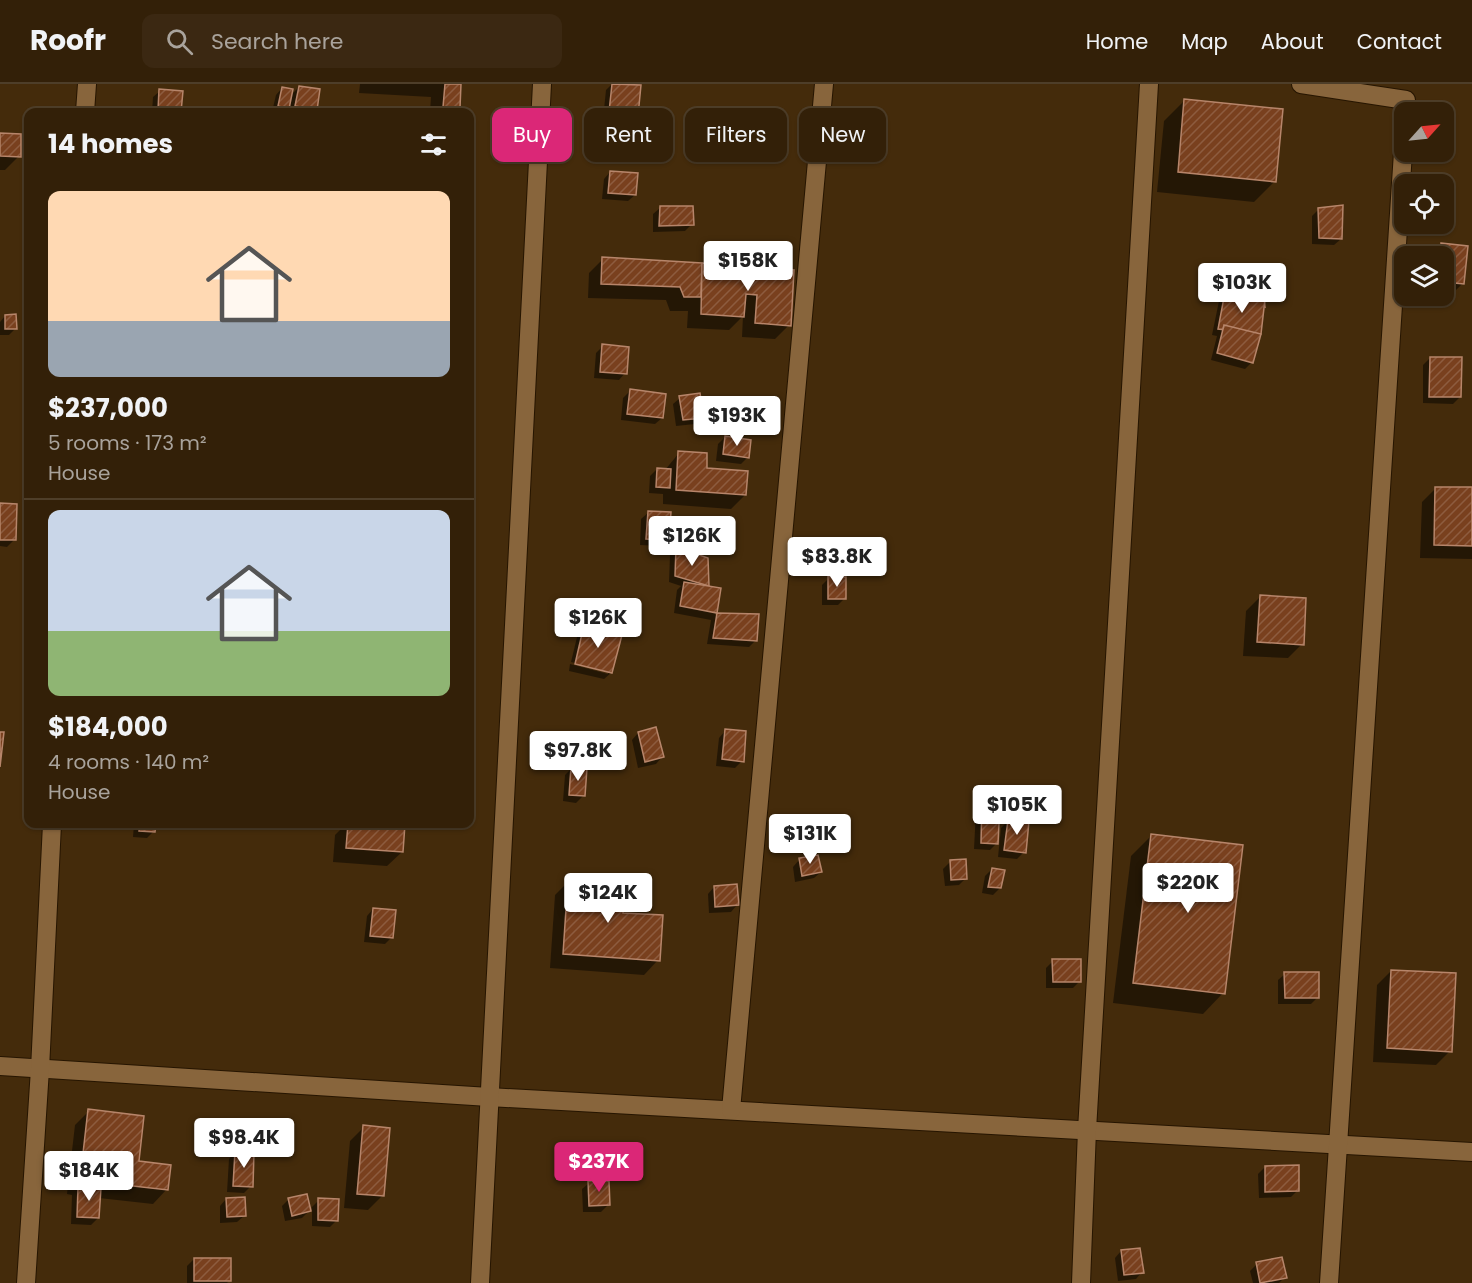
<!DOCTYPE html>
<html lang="en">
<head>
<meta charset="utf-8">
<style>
  :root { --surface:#332008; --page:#3b2812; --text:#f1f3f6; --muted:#a9a39c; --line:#4e3e29; --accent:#db2777 }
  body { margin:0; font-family:Poppins,sans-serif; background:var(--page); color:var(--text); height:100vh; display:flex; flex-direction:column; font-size:22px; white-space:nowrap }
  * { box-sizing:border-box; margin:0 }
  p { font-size:20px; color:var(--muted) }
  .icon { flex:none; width:33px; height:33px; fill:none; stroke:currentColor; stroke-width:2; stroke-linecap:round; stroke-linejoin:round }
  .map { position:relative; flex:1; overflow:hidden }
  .sheet { position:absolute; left:24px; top:24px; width:450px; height:720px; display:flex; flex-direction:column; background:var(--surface); border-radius:12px; box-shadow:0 2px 4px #0004,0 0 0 2px var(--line) }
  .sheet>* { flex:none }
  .top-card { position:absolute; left:492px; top:24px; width:570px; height:54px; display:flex; gap:12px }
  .needle { width:39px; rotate:63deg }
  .buttons { position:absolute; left:1394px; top:18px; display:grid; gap:12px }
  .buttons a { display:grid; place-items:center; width:60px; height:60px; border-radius:12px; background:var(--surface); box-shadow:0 2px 4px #0004,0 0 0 2px var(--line); font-size:30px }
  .price { position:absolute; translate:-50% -51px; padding:0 14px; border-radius:6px; background:#fff; color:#222; font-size:20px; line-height:39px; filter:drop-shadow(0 2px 3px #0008) }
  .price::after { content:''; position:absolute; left:50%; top:36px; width:18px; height:14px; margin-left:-9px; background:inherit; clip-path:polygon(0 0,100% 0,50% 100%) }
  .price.active { background:var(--accent); color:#fff }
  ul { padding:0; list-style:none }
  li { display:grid; align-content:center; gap:12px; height:318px; padding:0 24px }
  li+li { border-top:2px solid var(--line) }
  li span { display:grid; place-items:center; height:186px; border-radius:12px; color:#555 }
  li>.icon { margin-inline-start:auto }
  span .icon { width:108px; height:108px; fill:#fffc; stroke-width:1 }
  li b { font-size:26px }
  h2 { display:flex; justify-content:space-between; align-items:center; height:72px; padding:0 24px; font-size:26px }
  .pill { padding:0 21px; border-radius:12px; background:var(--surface); box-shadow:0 2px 4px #0004,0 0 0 2px var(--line); font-size:21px; line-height:54px }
  .pill.active { background:var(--accent); color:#fff }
  header { display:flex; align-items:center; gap:36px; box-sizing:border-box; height:84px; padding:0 30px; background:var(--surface); border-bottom:2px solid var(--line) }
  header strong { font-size:28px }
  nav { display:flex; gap:33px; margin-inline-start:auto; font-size:21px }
  .search { width:420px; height:54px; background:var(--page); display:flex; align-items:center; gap:15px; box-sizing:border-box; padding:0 21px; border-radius:12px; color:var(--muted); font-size:22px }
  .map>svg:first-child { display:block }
</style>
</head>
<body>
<header>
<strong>Roofr</strong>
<div class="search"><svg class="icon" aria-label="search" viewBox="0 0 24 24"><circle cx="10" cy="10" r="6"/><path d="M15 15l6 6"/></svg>Search here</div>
<nav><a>Home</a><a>Map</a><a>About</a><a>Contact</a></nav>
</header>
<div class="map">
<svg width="1472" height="1199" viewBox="0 0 1472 1199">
  <defs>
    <pattern id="building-hatch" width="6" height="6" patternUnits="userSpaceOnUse" patternTransform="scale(1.5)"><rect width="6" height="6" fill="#79401e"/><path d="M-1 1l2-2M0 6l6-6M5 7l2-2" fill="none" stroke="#8d5c3f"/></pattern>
  </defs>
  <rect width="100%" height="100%" fill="#442b0b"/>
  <g fill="#0007">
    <polygon points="360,0 460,0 459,24 454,28 430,28 431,13 359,9"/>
    <polygon points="612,0 640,2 637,31 630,38 603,35 606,6"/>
    <polygon points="299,3 315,25 312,28 290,28 291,21 283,28 272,28 276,11 282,4 290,12"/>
    <polygon points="160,7 179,27 178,28 152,28 153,13"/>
    <polygon points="1185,16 1275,97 1254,118 1157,108 1164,37"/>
    <polygon points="0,51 19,72 5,86 0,86"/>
    <polygon points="610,88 635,111 628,117 602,115 604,95"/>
    <polygon points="660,124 692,140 685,147 653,148 653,130"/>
    <polygon points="1319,125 1341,155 1334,161 1312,160 1312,132"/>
    <polygon points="1442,161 1463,199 1456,206 1443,205 1443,172 1434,172 1435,168"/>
    <polygon points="603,175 792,188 789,241 775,255 742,253 743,232 729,246 687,244 688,227 670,227 666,216 588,214 589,189"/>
    <polygon points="1242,185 1252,278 1245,285 1211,276 1217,252 1212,251 1219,217 1225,210 1234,211 1235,191"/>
    <polygon points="5,232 15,245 9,251 0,251 0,238"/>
    <polygon points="603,262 625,289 619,296 594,294 596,269"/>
    <polygon points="1430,274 1460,313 1453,320 1423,319 1423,281"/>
    <polygon points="630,307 662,334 655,340 621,336 623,314"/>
    <polygon points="680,314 702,333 695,340 676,342 673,320"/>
    <polygon points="725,353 748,373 741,380 716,377 718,360"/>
    <polygon points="679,369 705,386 745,411 731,425 663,420 663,410 649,409 650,392 657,385 665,386"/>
    <polygon points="1436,404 1472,405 1472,475 1420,474 1422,418"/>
    <polygon points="0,420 14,456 7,463 0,462"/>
    <polygon points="648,429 668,456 661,462 640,461 641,435"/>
    <polygon points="676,465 707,475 707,503 719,505 715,531 757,531 756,556 749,563 707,560 711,536 674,529 677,506 681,502 669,498 670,471"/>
    <polygon points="829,494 845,514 838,521 822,521 822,501"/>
    <polygon points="1260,513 1302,560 1288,574 1243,572 1246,527"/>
    <polygon points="585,542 611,589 604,595 569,587 570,580 608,590 608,587 571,578 578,549"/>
    <polygon points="725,647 742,677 735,684 716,682 719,654"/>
    <polygon points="638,649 662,673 656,680 638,684 632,656"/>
    <polygon points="572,684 583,712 576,719 563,717 565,691"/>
    <polygon points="983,719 997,759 990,766 974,765 976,726"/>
    <polygon points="1008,737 1024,768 1017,775 998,773 1001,744"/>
    <polygon points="134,740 154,740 154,747 147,754 133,753"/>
    <polygon points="346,740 404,740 402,768 387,782 333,778 335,751"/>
    <polygon points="1152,751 1223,909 1203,930 1113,919 1131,772"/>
    <polygon points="799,776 821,788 814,794 795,798 793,783"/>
    <polygon points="950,778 966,794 959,801 945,802 943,785"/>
    <polygon points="992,785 1000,804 993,811 982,809 985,792"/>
    <polygon points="569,797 621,830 658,876 644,891 550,884 555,811"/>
    <polygon points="714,803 737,821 731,828 709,829 708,810"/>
    <polygon points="373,825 391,854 385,860 364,858 367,832"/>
    <polygon points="1053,877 1080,897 1073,904 1046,904 1046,884"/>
    <polygon points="1391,887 1450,967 1436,981 1373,978 1377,901"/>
    <polygon points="1285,890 1318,913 1311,920 1278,920 1278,896"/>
    <polygon points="89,1027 167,1105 153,1120 99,1114 98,1134 91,1141 71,1140 72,1111 67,1110 75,1041"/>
    <polygon points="364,1043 382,1112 368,1126 344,1124 350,1057"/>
    <polygon points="235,1068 251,1102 244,1109 227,1108 229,1075"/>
    <polygon points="1265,1083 1298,1106 1291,1113 1259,1114 1258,1090"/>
    <polygon points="589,1099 608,1121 601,1128 583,1128 582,1105"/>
    <polygon points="226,1115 244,1132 237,1138 220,1139 220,1122"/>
    <polygon points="289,1115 309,1127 302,1134 285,1137 282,1122"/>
    <polygon points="319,1116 337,1136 330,1143 312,1142 312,1123"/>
    <polygon points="1121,1167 1142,1188 1136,1195 1118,1197 1115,1174"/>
    <polygon points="194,1175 230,1196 227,1199 187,1199 187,1182"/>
    <polygon points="1257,1180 1285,1193 1279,1199 1253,1199 1250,1187"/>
  </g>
  <g fill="url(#building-hatch)" stroke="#b7856a" stroke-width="1.5">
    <polygon points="445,0 461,0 460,24 443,23"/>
    <polygon points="612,0 641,1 638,32 609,28"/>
    <polygon points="299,2 320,5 317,26 295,22"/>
    <polygon points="282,3 293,5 289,25 278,22"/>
    <polygon points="159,5 183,7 181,28 158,26"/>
    <polygon points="1184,15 1283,25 1276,98 1178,88"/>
    <polygon points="0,49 21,50 21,73 0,72"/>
    <polygon points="610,87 638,89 636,111 608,109"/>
    <polygon points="1343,121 1342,155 1319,154 1318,124"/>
    <polygon points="660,122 693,122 694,141 659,142"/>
    <polygon points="1441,159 1468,162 1464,200 1443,198"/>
    <polygon points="602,173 702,179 701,213 684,213 680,203 601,200"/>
    <polygon points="702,179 794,186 791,242 755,239 757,211 746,210 744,233 701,230"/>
    <polygon points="1242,183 1261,187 1265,223 1240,213"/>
    <polygon points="1225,208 1265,215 1261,250 1218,245"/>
    <polygon points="16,230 17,245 5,245 5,231"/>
    <polygon points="1224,241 1261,250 1253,279 1217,269"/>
    <polygon points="602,260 629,263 627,290 600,288"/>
    <polygon points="1430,273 1462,273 1461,313 1429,313"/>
    <polygon points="630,305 666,310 663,334 627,330"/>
    <polygon points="700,309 704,334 683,336 679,312"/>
    <polygon points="725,352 751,356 749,374 723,370"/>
    <polygon points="678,367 707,369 707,384 748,387 746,411 676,406"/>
    <polygon points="657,384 671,385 670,404 656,403"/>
    <polygon points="1435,403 1472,403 1472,462 1434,461"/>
    <polygon points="0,419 17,420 16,456 0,456"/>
    <polygon points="648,427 671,428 669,456 646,455"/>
    <polygon points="676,463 708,474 709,502 675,492"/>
    <polygon points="828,492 846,493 846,515 828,515"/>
    <polygon points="684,498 721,504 717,529 680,522"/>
    <polygon points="1260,511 1306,514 1304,561 1257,558"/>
    <polygon points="717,529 759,530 757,557 713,554"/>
    <polygon points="584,541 622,551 612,589 575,580"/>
    <polygon points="656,643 664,673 645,678 638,648"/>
    <polygon points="725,645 746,647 744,678 722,675"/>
    <polygon points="0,648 4,648 0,683"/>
    <polygon points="571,683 587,684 585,712 569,711"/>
    <polygon points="982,717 1000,718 998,760 981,759"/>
    <polygon points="1008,736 1029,737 1026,769 1004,766"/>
    <polygon points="140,740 156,740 155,748 139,747"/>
    <polygon points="348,740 405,740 403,768 346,764"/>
    <polygon points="1151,750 1243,761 1225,910 1133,899"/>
    <polygon points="818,771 822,788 802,792 799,774"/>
    <polygon points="966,775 967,795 951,796 950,776"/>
    <polygon points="992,784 1005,786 1001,804 988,803"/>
    <polygon points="568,795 625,799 623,829 663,831 660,877 563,870"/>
    <polygon points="737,800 739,821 715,823 714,802"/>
    <polygon points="373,824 396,826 393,854 370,852"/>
    <polygon points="1052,875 1081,875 1081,898 1053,898"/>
    <polygon points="1391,886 1456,889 1452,968 1387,964"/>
    <polygon points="1284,888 1319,888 1319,914 1285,914"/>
    <polygon points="88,1025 144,1032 139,1077 171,1081 168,1106 80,1096"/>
    <polygon points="363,1041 390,1044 384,1112 357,1110"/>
    <polygon points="235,1067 254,1067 253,1103 233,1102"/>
    <polygon points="1299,1081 1299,1107 1265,1108 1265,1082"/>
    <polygon points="588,1097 609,1097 610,1121 589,1122"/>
    <polygon points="78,1103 101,1104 99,1134 77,1133"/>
    <polygon points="307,1110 311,1127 292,1132 288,1114"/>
    <polygon points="245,1113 246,1132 227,1133 226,1114"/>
    <polygon points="318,1114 339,1115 338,1137 318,1136"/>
    <polygon points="1140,1164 1144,1189 1124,1191 1121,1166"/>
    <polygon points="1282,1173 1287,1194 1260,1199 1256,1178"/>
    <rect x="194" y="1174" width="37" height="23"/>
  </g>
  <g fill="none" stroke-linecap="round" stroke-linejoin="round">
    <g stroke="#261501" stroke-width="20">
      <g id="street">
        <polyline points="1301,0 1406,16"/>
        <polyline points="85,28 87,0"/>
        <polyline points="0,982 489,1013 1472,1068"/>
        <polyline points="731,1026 824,0"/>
        <polyline points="26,1199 40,985 52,740"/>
        <polyline points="1081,1199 1087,1046 1149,0"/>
        <polyline points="1329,1199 1404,53"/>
      </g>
    </g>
    <g stroke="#261501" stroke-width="20">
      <polyline id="secondary" points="480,1199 542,0"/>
    </g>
    <use href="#street" stroke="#88653c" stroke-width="18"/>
    <use href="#secondary" stroke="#88653c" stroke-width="18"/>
  </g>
</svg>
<div class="buttons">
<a><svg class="needle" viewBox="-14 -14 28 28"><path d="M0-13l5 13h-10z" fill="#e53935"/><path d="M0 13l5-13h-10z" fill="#a9a39c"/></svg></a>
<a><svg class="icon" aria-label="locate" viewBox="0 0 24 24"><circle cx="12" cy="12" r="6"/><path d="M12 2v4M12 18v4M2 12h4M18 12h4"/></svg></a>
<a><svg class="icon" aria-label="layers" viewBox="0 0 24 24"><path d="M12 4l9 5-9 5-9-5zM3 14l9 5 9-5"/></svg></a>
</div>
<b class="price" style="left:748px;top:208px">$158K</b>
<b class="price" style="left:1242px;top:230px">$103K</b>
<b class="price" style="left:737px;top:363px">$193K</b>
<b class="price" style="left:692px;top:483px">$126K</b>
<b class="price" style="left:837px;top:504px">$83.8K</b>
<b class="price" style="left:598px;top:565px">$126K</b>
<b class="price" style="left:578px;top:698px">$97.8K</b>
<b class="price" style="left:1017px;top:752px">$105K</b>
<b class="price" style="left:810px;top:781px">$131K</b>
<b class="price" style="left:1188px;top:830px">$220K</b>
<b class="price" style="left:608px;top:840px">$124K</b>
<b class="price" style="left:244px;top:1085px">$98.4K</b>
<b class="price active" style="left:599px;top:1109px">$237K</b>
<b class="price" style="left:89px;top:1118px">$184K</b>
<div class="top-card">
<a class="pill active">Buy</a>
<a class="pill">Rent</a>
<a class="pill">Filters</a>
<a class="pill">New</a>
</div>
<section class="sheet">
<h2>14 homes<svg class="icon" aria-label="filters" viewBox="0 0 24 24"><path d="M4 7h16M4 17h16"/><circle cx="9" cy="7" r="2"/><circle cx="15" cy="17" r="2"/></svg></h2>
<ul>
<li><span style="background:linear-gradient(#ffd9b3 70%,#9aa5b1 0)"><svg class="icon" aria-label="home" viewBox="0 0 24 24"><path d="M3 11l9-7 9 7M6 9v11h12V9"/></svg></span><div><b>$237,000</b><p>5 rooms · 173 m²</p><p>House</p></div></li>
<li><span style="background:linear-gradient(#c9d6e8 65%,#8fb573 0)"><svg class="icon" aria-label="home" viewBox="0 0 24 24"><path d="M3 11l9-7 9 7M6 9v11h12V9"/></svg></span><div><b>$184,000</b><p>4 rooms · 140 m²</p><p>House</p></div></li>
</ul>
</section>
</div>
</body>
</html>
